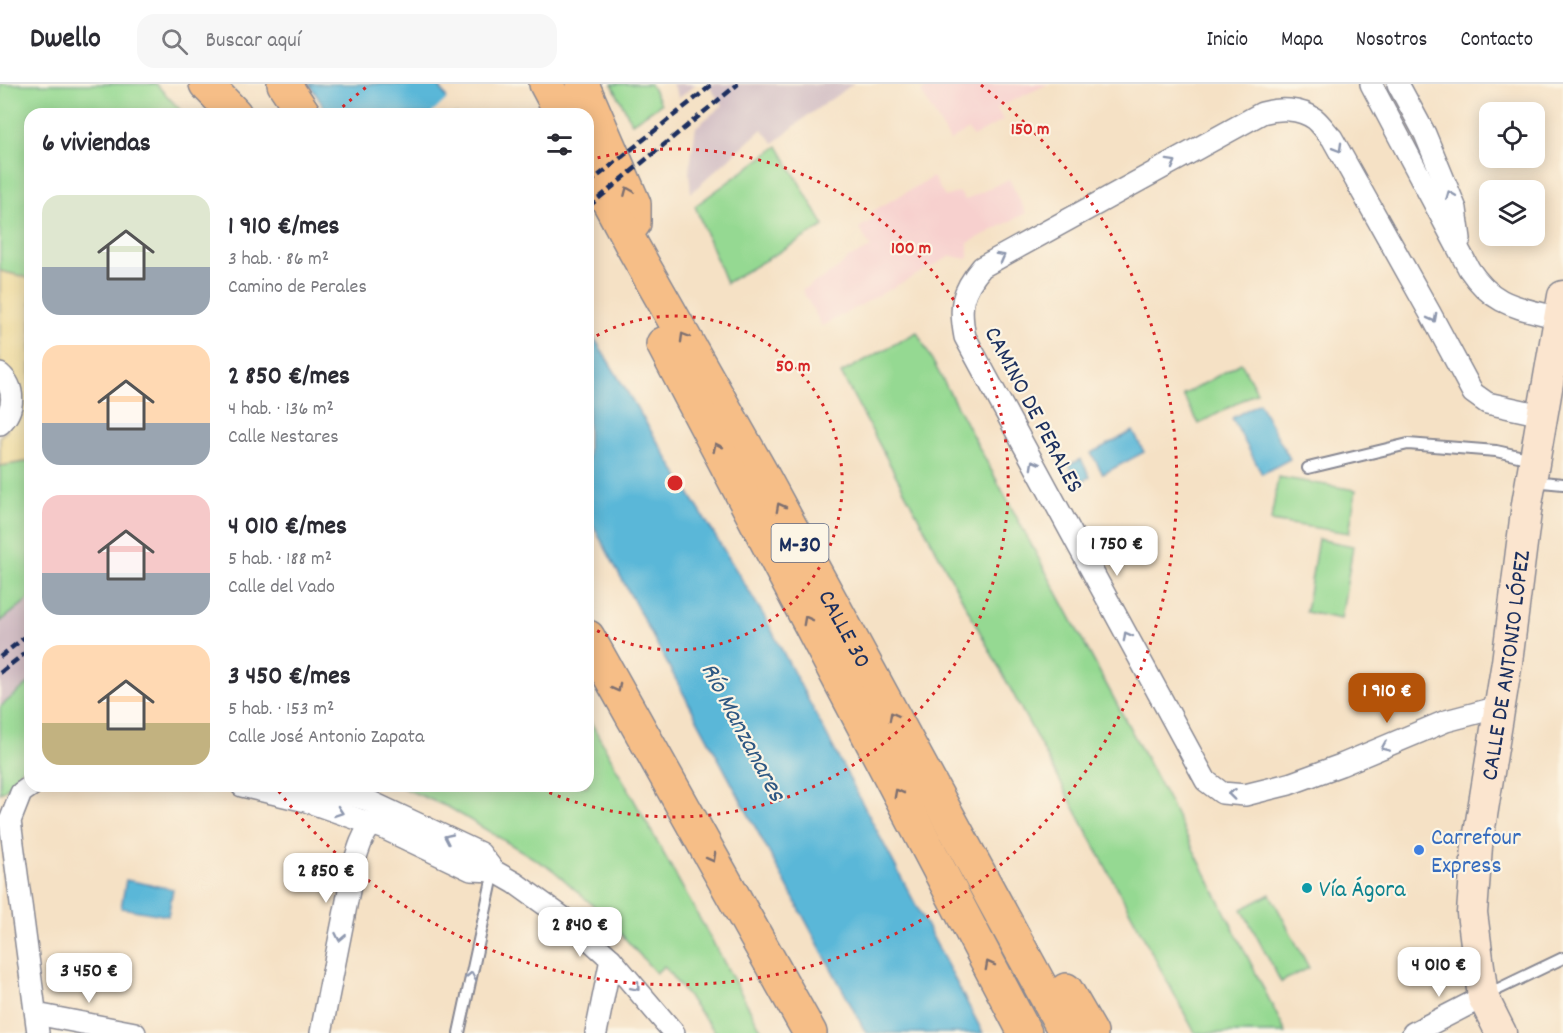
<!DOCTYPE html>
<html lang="es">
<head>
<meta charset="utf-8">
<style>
  :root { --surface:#fff; --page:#f7f7f7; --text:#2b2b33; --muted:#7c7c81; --line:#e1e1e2; --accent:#b45309 }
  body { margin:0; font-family:Dekko,sans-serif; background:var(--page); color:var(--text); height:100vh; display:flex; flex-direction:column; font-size:22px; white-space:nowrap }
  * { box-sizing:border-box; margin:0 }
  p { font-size:20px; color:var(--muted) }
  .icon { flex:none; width:33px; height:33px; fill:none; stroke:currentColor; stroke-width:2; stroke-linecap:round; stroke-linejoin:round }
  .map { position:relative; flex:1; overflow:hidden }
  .panel { position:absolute; left:24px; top:24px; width:570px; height:684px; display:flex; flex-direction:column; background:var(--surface); border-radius:18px; box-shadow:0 3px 15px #0003 }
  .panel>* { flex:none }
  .tools { position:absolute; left:1479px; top:18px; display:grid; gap:12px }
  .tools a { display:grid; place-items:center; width:66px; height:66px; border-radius:12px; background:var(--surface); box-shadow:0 3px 15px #0003; font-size:30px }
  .price { position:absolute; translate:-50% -51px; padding:0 14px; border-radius:12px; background:#fff; color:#222; font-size:20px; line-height:39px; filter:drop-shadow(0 2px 3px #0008) }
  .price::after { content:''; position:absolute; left:50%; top:36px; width:18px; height:14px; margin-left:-9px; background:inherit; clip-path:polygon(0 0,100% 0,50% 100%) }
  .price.selected { background:var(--accent); color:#fff }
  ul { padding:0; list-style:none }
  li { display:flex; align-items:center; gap:18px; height:150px; padding:0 18px }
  li span { display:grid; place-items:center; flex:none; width:168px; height:120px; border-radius:18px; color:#555 }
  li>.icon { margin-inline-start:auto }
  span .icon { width:72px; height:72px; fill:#fffc; stroke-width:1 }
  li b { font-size:26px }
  h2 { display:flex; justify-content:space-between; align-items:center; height:72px; padding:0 18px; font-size:26px }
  header { display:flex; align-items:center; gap:36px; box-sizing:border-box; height:84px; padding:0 30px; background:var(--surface); border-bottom:2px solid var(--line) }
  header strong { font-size:28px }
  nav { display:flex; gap:33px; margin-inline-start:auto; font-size:21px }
  .search { width:420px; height:54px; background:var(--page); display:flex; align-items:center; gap:15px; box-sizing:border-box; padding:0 21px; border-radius:18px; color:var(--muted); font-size:22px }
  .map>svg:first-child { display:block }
</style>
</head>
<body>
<header>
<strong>Dwello</strong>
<div class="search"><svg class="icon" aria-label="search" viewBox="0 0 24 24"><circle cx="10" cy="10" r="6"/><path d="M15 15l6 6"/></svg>Buscar aquí</div>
<nav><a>Inicio</a><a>Mapa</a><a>Nosotros</a><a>Contacto</a></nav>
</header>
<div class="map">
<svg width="1563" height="949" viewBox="0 0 1563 949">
  <rect width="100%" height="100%" fill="#fcf5e5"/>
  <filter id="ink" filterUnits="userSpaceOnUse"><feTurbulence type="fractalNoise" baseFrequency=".0167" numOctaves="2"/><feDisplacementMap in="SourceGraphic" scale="12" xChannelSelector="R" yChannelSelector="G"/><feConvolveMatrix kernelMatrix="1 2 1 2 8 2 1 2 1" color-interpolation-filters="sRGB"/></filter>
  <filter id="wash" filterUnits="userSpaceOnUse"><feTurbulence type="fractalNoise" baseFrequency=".008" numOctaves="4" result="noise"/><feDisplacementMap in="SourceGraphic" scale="24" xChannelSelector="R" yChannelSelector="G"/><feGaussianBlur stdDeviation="1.35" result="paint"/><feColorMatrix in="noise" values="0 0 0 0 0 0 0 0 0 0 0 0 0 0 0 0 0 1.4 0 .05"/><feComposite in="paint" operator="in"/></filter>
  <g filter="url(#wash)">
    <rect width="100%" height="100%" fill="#f5e1c5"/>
    <g fill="#f7d0ce">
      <polygon points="930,0 1048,0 997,24 1003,36 973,53 968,46 950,57 921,8"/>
      <polygon points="933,93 945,113 959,108 965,116 1009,95 1026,129 968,159 968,175 951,172 822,242 802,206 839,184 848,174 871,164 859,144 874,134 871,128"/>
    </g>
    <g fill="#d2bec4">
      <polygon points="672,0 696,0 679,14"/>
      <polygon points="707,0 853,0 807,32 774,59 762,45 691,109 689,88 696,43 723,21"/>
      <polygon points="30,514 30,598 0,623 0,538"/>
    </g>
    <g fill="#95d992" stroke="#588478" stroke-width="1.5">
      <polygon points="0,0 156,0 184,30 30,30 30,196 25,193 0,187"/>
      <polygon points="612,0 650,0 661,20 632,39"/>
      <polygon points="778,62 824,142 726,199 695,122"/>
      <polygon points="917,248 1169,717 1286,949 1195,949 841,289"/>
      <polygon points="1241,279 1257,308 1199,340 1183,311"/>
      <polygon points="30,377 30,514 0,538 0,382"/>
      <polygon points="1278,393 1356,406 1349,449 1271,437"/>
      <polygon points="1318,455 1353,462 1341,535 1306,528"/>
      <polygon points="30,598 30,674 6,705 0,709 0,623"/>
      <polygon points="588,633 763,949 716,949 664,882 656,889 604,831 553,786 450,724 398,702 588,702"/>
      <polygon points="1270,810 1309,884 1281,898 1242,825"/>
    </g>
    <polygon fill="#eeda9e" stroke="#84847e" stroke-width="1.5" points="0,187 25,193 30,196 30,377 0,382 0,352 7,347 0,282"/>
    <g fill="#5ab7d8" stroke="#3a739b" stroke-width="1.5">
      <polygon points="309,0 438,0 456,30 329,30"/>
      <polygon points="588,244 763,530 983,949 866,949 588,432"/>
      <polygon points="1259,319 1290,375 1262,390 1232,334"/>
      <polygon points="1133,347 1144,368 1103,390 1091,369"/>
      <polygon points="1081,375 1090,393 1079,399 1069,381"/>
      <polygon points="126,796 173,805 168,832 121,824"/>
    </g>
    <polygon fill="#f5e1c5" points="449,13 458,27 456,30 431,30"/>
  </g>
  <g filter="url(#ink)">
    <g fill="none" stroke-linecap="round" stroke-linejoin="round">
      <g stroke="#888892" stroke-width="14">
        <g id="lane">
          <polyline points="1308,384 1408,360 1496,367 1532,375"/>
          <polyline points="1532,397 1563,400"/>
          <polyline points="1486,911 1563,874"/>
          <polyline points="459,949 494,787"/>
        </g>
      </g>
      <g stroke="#888892" stroke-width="24">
        <g id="street">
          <path d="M1371,0L1469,185C1494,223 1518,223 1559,234"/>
          <polyline points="1398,0 1425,50 1456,125 1460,155"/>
          <path d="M0,290C16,304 15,326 0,340"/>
          <path d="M1499,623L1446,637L1341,681L1289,700L1245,711L1222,709L1206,697L965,253C959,222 961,208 982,183L1262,29C1279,24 1300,24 1315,35C1321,40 1326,48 1332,54L1430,229L1473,309L1487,319L1542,331"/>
          <polyline points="31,702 21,709 10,737 38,949"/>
          <polyline points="242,702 306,717 383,744 471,786 494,787 515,799 572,840 611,875 674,949"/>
          <polyline points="319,702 367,716 480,769 494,787"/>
          <polyline points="36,930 135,949"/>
          <path d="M321,949L355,776C364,748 365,744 391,728"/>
          <polyline points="596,949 611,875"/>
          <polyline points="1413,949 1483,913"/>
        </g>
      </g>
      <g stroke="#888892" stroke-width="33">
        <g id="secondary">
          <path id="s1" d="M1501,949L1483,913L1472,829L1477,762L1507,578L1527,420L1563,212"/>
        </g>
      </g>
      <g stroke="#888892" stroke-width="36">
        <g id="highway">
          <polyline points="206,0 235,30"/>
          <polyline points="284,0 304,30"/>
          <polyline points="546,0 562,30"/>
          <polyline points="582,0 634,120 634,139"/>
          <path id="s2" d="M588,79L634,165L760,387L1066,949"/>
          <polyline points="663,260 1025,949"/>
          <polyline points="588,553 810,949"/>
          <polyline points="1066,906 1091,949"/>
        </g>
      </g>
      <use href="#lane" stroke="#fff" stroke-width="10"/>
      <use href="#street" stroke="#fff" stroke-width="21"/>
      <use href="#secondary" stroke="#fbe5cf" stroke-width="30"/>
      <use href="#highway" stroke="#f6be87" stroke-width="33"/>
      <g stroke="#1b2f5e" stroke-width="4.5" stroke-dasharray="9 4.5" stroke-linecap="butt">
        <polyline points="588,100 713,0"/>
        <polyline points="588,123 738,0"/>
        <polyline points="0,573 30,549"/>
        <polyline points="0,589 30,565"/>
      </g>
    </g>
    <defs><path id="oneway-chevron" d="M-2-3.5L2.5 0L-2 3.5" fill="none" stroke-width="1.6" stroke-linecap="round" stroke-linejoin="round" transform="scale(1.5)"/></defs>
    <g stroke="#8d97ae">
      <use href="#oneway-chevron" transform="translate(1338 64) rotate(60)"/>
      <use href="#oneway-chevron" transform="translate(1172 79) rotate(-29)"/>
      <use href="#oneway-chevron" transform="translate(1450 111) rotate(-112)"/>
      <use href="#oneway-chevron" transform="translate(1001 173) rotate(-29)"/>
      <use href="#oneway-chevron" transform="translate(1433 234) rotate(62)"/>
      <use href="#oneway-chevron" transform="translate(1034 380) rotate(-119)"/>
      <use href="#oneway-chevron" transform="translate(1127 552) rotate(-119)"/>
      <use href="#oneway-chevron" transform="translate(1385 663) rotate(157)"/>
      <use href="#oneway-chevron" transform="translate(1232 710) rotate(-173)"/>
      <use href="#oneway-chevron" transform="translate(339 728) rotate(19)"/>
      <use href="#oneway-chevron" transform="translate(448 754) rotate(-155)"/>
      <use href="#oneway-chevron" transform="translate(340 853) rotate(101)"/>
      <use href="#oneway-chevron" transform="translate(471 892) rotate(-79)"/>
      <use href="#oneway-chevron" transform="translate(636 903) rotate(49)"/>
    </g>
    <g stroke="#7e6f70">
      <use href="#oneway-chevron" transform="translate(628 107) rotate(-113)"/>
      <use href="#oneway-chevron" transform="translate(684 253) rotate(-120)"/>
      <use href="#oneway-chevron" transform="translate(717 363) rotate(-117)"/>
      <use href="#oneway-chevron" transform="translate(780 423) rotate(-118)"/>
      <use href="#oneway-chevron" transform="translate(807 536) rotate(-118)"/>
      <use href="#oneway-chevron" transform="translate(617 604) rotate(61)"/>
      <use href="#oneway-chevron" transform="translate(893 632) rotate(-118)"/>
      <use href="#oneway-chevron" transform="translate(898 709) rotate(-118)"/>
      <use href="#oneway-chevron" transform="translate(712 774) rotate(61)"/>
      <use href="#oneway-chevron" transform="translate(989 881) rotate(-118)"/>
    </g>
  </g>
  <g fill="none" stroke="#d62828" stroke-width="3" stroke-dasharray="3 6">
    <path d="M589 256A167 167 0 1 1 589 542"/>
    <path d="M589 76A334 334 0 1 1 536 703"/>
    <path d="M336 29A502 502 0 0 1 369 1M981 1A502 502 0 1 1 277 705"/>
  </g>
  <circle fill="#3f7fe0" stroke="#fcf5e5" stroke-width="2" cx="1419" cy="766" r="6"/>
  <circle fill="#0f9aa8" stroke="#fcf5e5" stroke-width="2" cx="1307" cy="804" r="6"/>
  <g text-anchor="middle" stroke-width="4.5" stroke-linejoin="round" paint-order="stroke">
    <rect fill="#fcf5e5" stroke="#5e6a86" stroke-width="1.5" x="771.5" y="440" width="57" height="38" rx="4.5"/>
    <g font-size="22" font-weight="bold" fill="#1b2f5e">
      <text x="800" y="467">M-30</text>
    </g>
    <g font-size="24" fill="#1b2f5e" stroke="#fcf5e5">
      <text transform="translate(1035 325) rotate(62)" y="8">CAMINO DE PERALES</text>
      <text dy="8" stroke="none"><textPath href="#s2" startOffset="532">CALLE 30</textPath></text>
      <text dy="8" stroke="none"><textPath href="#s1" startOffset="375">CALLE DE ANTONIO LÓPEZ</textPath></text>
    </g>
    <g font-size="24" fill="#366cbe" stroke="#fcf5e5" text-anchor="start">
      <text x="1431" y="760">Carrefour<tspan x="1431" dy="28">Express</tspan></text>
    </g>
    <g font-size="24" fill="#0d838f" stroke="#fcf5e5" text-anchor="start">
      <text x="1319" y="812">Vía Ágora</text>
    </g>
    <g font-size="26" font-style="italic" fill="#2e5883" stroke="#fcf5e5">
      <text transform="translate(745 647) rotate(62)" y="9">Río Manzanares</text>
    </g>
  </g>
  <circle cx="675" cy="399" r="9" fill="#d62828" stroke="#fcf5e5" stroke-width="3"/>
  <g font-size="18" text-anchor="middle" font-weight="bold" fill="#d62828" stroke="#fcf5e5" stroke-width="4.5" stroke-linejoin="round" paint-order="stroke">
    <text x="1030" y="50">150 m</text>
    <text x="911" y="169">100 m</text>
    <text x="793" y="287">50 m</text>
  </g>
</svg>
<div class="tools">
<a><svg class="icon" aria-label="locate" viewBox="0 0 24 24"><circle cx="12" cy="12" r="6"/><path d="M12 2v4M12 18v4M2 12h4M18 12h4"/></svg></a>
<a><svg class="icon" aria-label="layers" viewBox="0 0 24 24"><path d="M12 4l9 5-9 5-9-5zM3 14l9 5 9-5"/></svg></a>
</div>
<b class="price" style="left:1117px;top:493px">1 750 €</b>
<b class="price selected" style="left:1387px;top:640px">1 910 €</b>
<b class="price" style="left:326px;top:820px">2 850 €</b>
<b class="price" style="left:580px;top:874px">2 840 €</b>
<b class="price" style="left:1439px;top:914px">4 010 €</b>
<b class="price" style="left:89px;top:920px">3 450 €</b>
<section class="panel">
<h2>6 viviendas<svg class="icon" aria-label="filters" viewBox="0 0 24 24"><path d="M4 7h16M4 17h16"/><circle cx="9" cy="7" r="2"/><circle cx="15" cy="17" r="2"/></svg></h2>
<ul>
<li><span style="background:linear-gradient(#dfe7d0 60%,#9aa5b1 0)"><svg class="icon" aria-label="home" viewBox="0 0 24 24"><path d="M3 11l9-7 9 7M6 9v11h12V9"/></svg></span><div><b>1 910 €/mes</b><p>3 hab. · 86 m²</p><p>Camino de Perales</p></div></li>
<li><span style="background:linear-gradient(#ffd9b3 65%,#9aa5b1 0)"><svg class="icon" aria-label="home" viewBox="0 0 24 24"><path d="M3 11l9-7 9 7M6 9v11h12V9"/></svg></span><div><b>2 850 €/mes</b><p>4 hab. · 136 m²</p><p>Calle Nestares</p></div></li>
<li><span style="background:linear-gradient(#f6c9c9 65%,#9aa5b1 0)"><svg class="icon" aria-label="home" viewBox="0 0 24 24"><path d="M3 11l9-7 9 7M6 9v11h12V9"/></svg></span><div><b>4 010 €/mes</b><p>5 hab. · 188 m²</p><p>Calle del Vado</p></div></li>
<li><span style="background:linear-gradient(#ffd9b3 65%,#c2b280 0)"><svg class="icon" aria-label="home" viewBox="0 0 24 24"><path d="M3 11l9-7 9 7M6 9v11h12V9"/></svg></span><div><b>3 450 €/mes</b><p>5 hab. · 153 m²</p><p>Calle José Antonio Zapata</p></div></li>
</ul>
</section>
</div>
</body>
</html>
